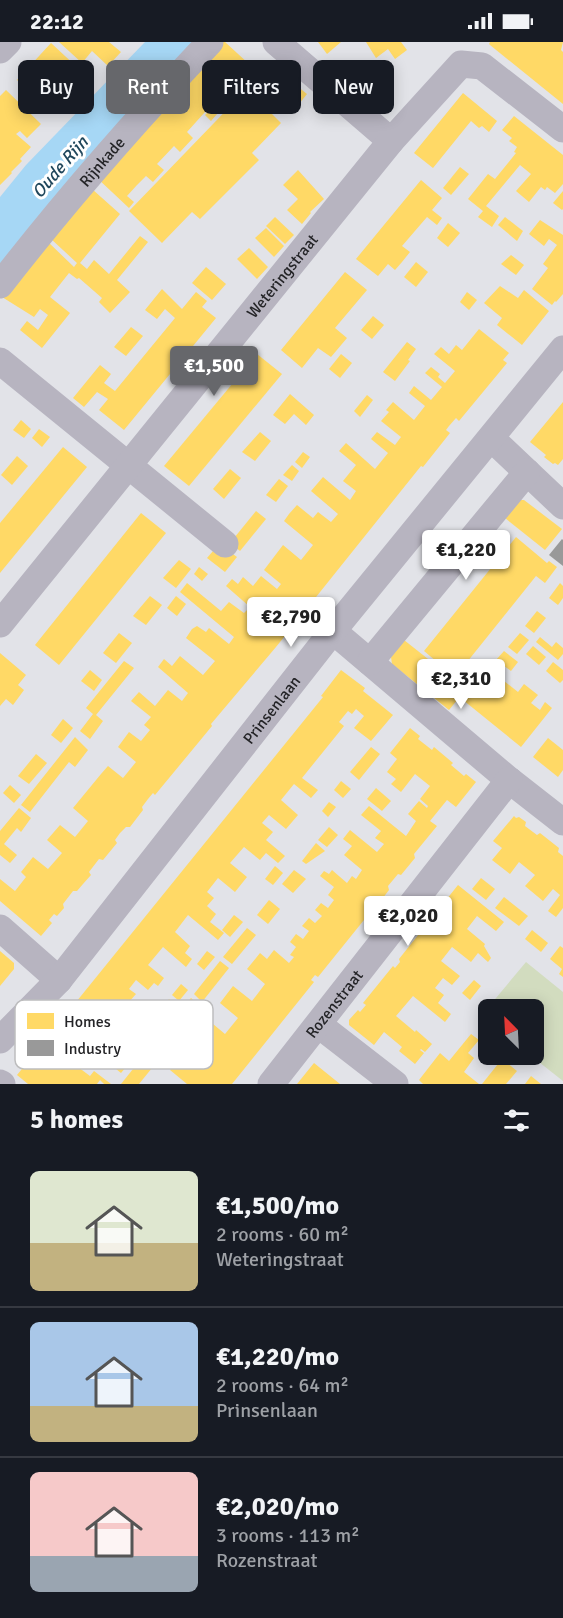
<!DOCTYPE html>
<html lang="en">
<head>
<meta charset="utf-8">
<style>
  :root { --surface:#171b24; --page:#20242c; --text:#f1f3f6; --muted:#9ea1a6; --line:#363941; --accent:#66676b }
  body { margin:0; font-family:Signika,sans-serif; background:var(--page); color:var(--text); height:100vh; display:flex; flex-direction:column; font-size:22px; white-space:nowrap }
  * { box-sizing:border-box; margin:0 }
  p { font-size:20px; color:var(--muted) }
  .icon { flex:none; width:33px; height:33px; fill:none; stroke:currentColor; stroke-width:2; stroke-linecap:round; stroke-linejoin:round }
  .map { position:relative; height:1042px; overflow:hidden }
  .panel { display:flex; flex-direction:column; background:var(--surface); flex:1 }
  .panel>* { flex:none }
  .top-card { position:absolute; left:18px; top:18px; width:528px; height:54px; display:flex; gap:12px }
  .needle { width:39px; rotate:336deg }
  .fabs { position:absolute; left:478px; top:957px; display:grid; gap:12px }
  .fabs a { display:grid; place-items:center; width:66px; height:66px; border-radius:9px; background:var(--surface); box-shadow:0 3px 15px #0003; font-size:30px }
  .price { position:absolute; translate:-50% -51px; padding:0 14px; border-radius:6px; background:#fff; color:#222; font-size:20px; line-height:39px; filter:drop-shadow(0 2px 3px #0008) }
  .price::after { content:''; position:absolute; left:50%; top:36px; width:18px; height:14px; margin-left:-9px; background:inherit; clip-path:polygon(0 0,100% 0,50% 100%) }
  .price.active { background:var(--accent); color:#fff }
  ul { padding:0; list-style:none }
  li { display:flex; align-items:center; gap:18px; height:150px; padding:0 30px }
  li+li { border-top:2px solid var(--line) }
  li span { display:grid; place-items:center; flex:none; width:168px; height:120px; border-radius:9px; color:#555 }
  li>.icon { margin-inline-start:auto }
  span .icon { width:72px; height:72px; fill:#fffc; stroke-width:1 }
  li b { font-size:26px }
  h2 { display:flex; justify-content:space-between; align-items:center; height:72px; padding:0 30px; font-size:26px }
  .chip { padding:0 21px; border-radius:9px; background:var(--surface); box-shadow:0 3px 15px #0003; font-size:21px; line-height:54px }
  .chip.active { background:var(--accent); color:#fff }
  .status { display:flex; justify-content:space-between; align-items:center; height:42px; padding:0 30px; background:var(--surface); direction:ltr }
  .status svg { height:16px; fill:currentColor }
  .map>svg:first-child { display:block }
</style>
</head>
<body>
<div class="status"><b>22:12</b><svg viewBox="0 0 49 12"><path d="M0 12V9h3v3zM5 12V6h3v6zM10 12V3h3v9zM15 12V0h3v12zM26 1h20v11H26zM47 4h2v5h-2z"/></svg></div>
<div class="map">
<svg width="563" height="1042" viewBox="0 0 563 1042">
  <rect width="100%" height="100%" fill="#e2e3e8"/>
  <polygon fill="#d2dcbf" points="526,920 563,950 563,1039 530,1013 534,1012 534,968 489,968 489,980 481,974"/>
  <polygon fill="#a6d7f5" points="145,0 194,0 0,230 0,155 26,123"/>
  <g fill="#ffd966">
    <polygon points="59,0 109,0 121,10 108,24 92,9 82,21"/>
    <polygon points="220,0 225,0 249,22 233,39 240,46 232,55 224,49 217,57 224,64 211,79 205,73 207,71 205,70 187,90 193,96 180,110 174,104 157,122 164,128 153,140 146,134 137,143 127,154 134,160 129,166 96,135"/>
    <polygon points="318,0 341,0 327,12"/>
    <polygon points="366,0 401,0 407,8 395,17 388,7 376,16"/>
    <polygon points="490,0 563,0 561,8 563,10 563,62 490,3 489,2"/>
    <polygon points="51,1 79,27 69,37 89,57 81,64 74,57 66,65 54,54 44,63 17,38"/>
    <polygon points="267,26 276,35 256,56 281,81 252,111 259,118 200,177 192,170 162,201 129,169"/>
    <polygon points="287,36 307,52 295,67 275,51"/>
    <polygon points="6,48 41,82 27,96 20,89 16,92 31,105 20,117 22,119 11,130 12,131 0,143 0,54"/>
    <polygon points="463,51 497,79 489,90 482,84 479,86 471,79 433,126 414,111"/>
    <polygon points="514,74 563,113 563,142 555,151 547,145 545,148 541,145 529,160 516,149 531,132 520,123 486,164 499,174 492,185 478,175 483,169 468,157 488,132 495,137 516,111 514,110 517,105 509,99 512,96 502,88"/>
    <polygon points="460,125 469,132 451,153 443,146"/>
    <polygon points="298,128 324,157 310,170 311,171 302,182 287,168 298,157 283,143"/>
    <polygon points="421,138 442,156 432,168 442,176 437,183 427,175 402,204 410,210 402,220 395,228 388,222 378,234 356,217"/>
    <polygon points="92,147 120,172 80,221 87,227 94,218 109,232 140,194 148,200 117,238 130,250 110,271 99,260 102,256 79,236 77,237 69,231 50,255 70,271 42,306 20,288 27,279 38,288 48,273 40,267 34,275 2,255 46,198 74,225 77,221 50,196"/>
    <polygon points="563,149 563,167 562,168 553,161"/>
    <polygon points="275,175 294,193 285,202 266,184"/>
    <polygon points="505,175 523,189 517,199 498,183"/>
    <polygon points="540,178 563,193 563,252 556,260 555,259 552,263 532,247 548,226 543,222 557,203 549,197 544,204 529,192"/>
    <polygon points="448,181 460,191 448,205 437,196"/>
    <polygon points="266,186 284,204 274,215 255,196"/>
    <polygon points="249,206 268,225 257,237 237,217"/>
    <polygon points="511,213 524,223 516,233 501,222"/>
    <polygon points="416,220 428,230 416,245 404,235"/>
    <polygon points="206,225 226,242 212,258 192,241"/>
    <polygon points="345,230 367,248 335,286 347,296 331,315 318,306 302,326 281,308"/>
    <polygon points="500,244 518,256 524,248 549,269 522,303 497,283 502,276 484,261"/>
    <polygon points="162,247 182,267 196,250 207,259 202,265 216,276 124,388 99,368 108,357 97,350 84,365 73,356 100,323 111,332 104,341 115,349 175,276 165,267 157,277 145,268"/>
    <polygon points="467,250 477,258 469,268 460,260"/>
    <polygon points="373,274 384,283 372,297 361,288"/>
    <polygon points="131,285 143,294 126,314 114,305"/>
    <polygon points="479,287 509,311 503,318 507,321 459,379 456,376 449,384 446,388 450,391 423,425 421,424 276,605 211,682 212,684 198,701 155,753 153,751 148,757 142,765 143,768 130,785 126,785 120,791 115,798 117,801 103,818 99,817 89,830 91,833 83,842 77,849 73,849 63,862 64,866 57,874 54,872 49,878 52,881 41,894 0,859 0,837 15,849 26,835 21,830 33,815 48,827 62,811 47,798 60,783 75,795 88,779 73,766 101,732 108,724 123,736 136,720 118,705 129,690 141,699 150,688 144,683 151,675 131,659 139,650 155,664 168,648 182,659 188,651 158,625 164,617 172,624 180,614 203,633 215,619 186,596 192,587 197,584 206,590 209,586 229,602 234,595 180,550 187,541 221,569 229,560 244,571 250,565 226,544 232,537 238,542 243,535 253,544 261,534 277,547 281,542 264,528 283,503 301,518 313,503 284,479 289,472 297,463 313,476 318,470 331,480 338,472 311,449 323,435 350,458 356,449 343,439 356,423 339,409 346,401 375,427 388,411 371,397 377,390 395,403 401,395 381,379 389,370 386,368 393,360 414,378 425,364 409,351 414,344 431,358 442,345 425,331 431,325 440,332 438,335 445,341 455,329 434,312 441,305 449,312 456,303 462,308"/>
    <polygon points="407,300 416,307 408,318 410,319 395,339 383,330"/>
    <polygon points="257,312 282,332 189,444 164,424"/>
    <polygon points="341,312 352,321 340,336 329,327"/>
    <polygon points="290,352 314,373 306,383 294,372 285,382 273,373"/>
    <polygon points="367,353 373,358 360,375 354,369"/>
    <polygon points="563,360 563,417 558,423 555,421 553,422 544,415 546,413 530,400"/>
    <polygon points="21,378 31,387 24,396 13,388"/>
    <polygon points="39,387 50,395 42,405 32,396"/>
    <polygon points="260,390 271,399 255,419 242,410"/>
    <polygon points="63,405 87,425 0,531 0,481"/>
    <polygon points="303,410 310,415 302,426 295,420"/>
    <polygon points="17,414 28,424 12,443 1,433"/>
    <polygon points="292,423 299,429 292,439 283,433"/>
    <polygon points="230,427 241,436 224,457 213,447"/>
    <polygon points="279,437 288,444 276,460 266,453"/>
    <polygon points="519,458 524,458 562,487 545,508 505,476"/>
    <polygon points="256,469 266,477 240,509 230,501"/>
    <polygon points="141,471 166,491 59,623 35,603"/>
    <polygon points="516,495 547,521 549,519 557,525 545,541 536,534 455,635 424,609"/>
    <polygon points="219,502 237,515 225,530 207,516"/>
    <polygon points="179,518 191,527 176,546 163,536"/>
    <polygon points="199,525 208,532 202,539 194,532"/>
    <polygon points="560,541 563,544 563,556 558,563 549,556"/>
    <polygon points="150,554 162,563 146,583 133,574"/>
    <polygon points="176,554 186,562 177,574 167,566"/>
    <polygon points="537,569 546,576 534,591 525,584"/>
    <polygon points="119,591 132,601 116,621 103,611"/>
    <polygon points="520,591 529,598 517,612 508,605"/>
    <polygon points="540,595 552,605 556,600 563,606 563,612 558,618 536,600"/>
    <polygon points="404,598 466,647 449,668 392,622 391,615"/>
    <polygon points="533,604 546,615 539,623 526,612"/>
    <polygon points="504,609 518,620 511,629 496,618"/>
    <polygon points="0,611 26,633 18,643 24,648 13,663 6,657 0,664"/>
    <polygon points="124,619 134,626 96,673 103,679 90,697 80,689 93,672 86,666"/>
    <polygon points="553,620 563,628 563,638 560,641 546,629"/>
    <polygon points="489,627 518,650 524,642 538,653 531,661 540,668 545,660 552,666 521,705 463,658"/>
    <polygon points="90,628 102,638 94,649 81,639"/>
    <polygon points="341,628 365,646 363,649 393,673 371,699 354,686 364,674 356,667 352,672 348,669 339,680 344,684 302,736 318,748 311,756 294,742 281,758 298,773 286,787 269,773 262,781 273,790 266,798 285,814 278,821 266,811 260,818 244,805 230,821 247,835 235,850 218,836 207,850 214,856 207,864 216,872 210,880 224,891 218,898 188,873 175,890 190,904 185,911 192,917 186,925 163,905 148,923 164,936 158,944 154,941 148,948 136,938 129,947 136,952 129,960 139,968 132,976 135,978 129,985 110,970 97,986 108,996 103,1003 119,1016 129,1004 137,1012 121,1031 85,1002 70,1019 90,1034 94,1029 111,1042 104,1042 100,1038 97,1042 28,1042 17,1033 323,655 321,654"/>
    <polygon points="63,677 73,686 61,701 51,693"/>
    <polygon points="410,686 420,694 418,697 432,708 434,705 453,721 451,723 464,734 466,732 476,740 456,765 447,758 430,779 437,784 414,812 415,816 401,833 398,832 388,844 389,848 376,865 372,865 366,871 368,873 318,935 315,933 311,938 314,940 232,1042 187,1042 170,1028 182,1013 200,1027 212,1008 194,994 207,977 225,992 238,976 220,961 233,944 252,959 265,942 247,927 260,911 267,917 274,908 289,921 294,915 290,913 296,905 290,900 296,892 303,897 309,889 302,884 309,876 315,881 322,874 315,868 321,861 328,866 334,858 328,853 334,845 320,834 324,829 329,832 332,828 347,841 352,834 356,837 362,828 344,813 352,804 343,797 350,788 377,810 384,802 375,796 381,789 361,773 369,764 406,794 416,779 408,772 419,759 427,766 428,764 420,757 430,744 415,732 401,750 391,742 396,737 387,730 397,717 390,711"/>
    <polygon points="75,695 88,708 75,725 69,720 30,770 21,763"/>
    <polygon points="548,696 563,708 563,728 558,735 533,715"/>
    <polygon points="371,705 380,712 359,738 350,730"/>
    <polygon points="36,712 47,721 29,742 18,734"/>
    <polygon points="341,739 351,747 343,756 334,748"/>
    <polygon points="10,743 21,753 14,761 3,751"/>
    <polygon points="376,746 391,759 382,769 367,757"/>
    <polygon points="329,760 336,765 328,775 322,769"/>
    <polygon points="19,766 31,776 21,790 17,786 4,802 17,813 10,821 0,813 0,789"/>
    <polygon points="514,774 516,776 519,775 526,780 525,784 537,793 540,791 559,806 558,810 563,814 563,866 556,875 548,869 560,853 553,847 543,859 525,844 535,833 519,820 510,832 492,818 502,806 493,799"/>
    <polygon points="329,785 338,793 327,805 318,798"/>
    <polygon points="316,801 325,809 306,822 302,819"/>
    <polygon points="275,824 283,831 273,843 265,837"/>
    <polygon points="294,828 306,837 293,851 282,842"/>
    <polygon points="481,836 495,847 486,858 472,847"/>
    <polygon points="458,843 504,880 496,889 477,874 467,887 485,902 484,904 491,916 488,920 478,911 471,920 452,905 441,919 460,934 452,943 443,936 435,946 444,953 438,961 451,972 445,980 413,954 396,974 415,990 416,988 432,1002 425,1010 421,1007 420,1008 424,1011 415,1022 399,1009 402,1005 384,990 374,1003 349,983 349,978 358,968 360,970 366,963 363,961 393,924 395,926 400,920 399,917"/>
    <polygon points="504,855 528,874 519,884 495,866"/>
    <polygon points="269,858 280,867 268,882 257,873"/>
    <polygon points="234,873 243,880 230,895 222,888"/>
    <polygon points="247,886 256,893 232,922 223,915"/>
    <polygon points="532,888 548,901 541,910 525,897"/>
    <polygon points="560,904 563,906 563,935 559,932 562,927 550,917"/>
    <polygon points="0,909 14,921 14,927 0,944"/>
    <polygon points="207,909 215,915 204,928 197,922"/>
    <polygon points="220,919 229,926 202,960 194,952"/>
    <polygon points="474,938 481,944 470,958 462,951"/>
    <polygon points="181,942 188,948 179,959 172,953"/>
    <polygon points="191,956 200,964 178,989 169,982"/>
    <polygon points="169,957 176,963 166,975 159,970"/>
    <polygon points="471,992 479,998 468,1011 474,1016 464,1030 479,1042 423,1042 419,1038 440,1011 449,1019"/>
    <polygon points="141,1017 152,1026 139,1042 121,1042"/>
    <polygon points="502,1017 517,1029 506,1042 482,1042"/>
    <polygon points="314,1021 340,1042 297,1042"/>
    <polygon points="531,1034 541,1042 525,1042"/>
  </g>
  <polygon fill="#999" points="562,497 563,498 563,524 549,513"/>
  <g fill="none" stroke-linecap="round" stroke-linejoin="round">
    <g stroke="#b7b4c0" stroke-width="27">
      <polyline points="276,0 391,99"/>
      <polyline points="0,8 8,0"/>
      <path id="s1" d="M0,243C66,158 136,78 210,0"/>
      <polyline points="0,319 225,502"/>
      <polyline points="491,396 563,464"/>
      <path id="s2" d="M0,582L391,99L461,22L482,24L563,87"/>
      <polyline points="333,589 509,738 563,780"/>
      <polyline points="370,620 527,430"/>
      <polyline points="0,886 59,938"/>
      <polyline points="319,983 395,1042"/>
      <path id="s3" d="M0,998L59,938L332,590L563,307"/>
      <polyline points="0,1041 2,1042"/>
      <path id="s4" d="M271,1042L509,738"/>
    </g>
  </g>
  <g text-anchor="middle" stroke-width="6" stroke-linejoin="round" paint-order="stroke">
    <g font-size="16" fill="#242427" stroke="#fff">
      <text dy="6" stroke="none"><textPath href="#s1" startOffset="160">Rijnkade</textPath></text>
      <text dy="6" stroke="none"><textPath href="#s2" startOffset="448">Weteringstraat</textPath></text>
      <text dy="6" stroke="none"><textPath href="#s3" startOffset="428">Prinsenlaan</textPath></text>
      <text dy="6" stroke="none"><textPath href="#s4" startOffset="102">Rozenstraat</textPath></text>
    </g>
    <g font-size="18" font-style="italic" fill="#20475c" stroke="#fff">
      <text transform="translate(60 125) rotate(-49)" y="6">Oude Rijn</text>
    </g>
  </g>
  <rect x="15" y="958" width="198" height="69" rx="9" fill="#fff" stroke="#bdbdbe" stroke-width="1.5"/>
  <rect x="27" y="971" width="27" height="16" fill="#ffd966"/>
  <rect x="27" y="998" width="27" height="16" fill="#999"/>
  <g font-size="16" fill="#242427">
    <text x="64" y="985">Homes</text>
    <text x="64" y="1012">Industry</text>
  </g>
</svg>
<div class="fabs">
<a><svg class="needle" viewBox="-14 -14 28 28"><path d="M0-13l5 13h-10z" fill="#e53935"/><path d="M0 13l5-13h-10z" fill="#9ea1a6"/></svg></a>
</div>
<b class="price active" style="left:214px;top:355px">€1,500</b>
<b class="price" style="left:466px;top:539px">€1,220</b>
<b class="price" style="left:291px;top:606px">€2,790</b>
<b class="price" style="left:461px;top:668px">€2,310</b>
<b class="price" style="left:408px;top:905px">€2,020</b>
<div class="top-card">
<a class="chip">Buy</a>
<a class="chip active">Rent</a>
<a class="chip">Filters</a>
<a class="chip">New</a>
</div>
</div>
<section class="panel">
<h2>5 homes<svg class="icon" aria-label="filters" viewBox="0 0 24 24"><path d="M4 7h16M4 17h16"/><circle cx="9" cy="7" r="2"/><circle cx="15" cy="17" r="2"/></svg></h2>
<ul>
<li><span style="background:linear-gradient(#dfe7d0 60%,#c2b280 0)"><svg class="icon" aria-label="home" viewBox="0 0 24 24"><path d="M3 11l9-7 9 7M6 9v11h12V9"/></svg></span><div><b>€1,500/mo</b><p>2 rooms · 60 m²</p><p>Weteringstraat</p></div></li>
<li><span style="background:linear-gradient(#a9c7e8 70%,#c2b280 0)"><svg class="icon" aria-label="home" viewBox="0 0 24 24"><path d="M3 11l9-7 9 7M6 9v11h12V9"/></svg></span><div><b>€1,220/mo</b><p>2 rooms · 64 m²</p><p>Prinsenlaan</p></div></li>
<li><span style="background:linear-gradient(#f6c9c9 70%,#9aa5b1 0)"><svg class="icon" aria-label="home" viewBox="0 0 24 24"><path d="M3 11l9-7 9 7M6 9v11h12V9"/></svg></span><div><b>€2,020/mo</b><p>3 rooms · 113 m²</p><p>Rozenstraat</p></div></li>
</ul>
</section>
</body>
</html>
